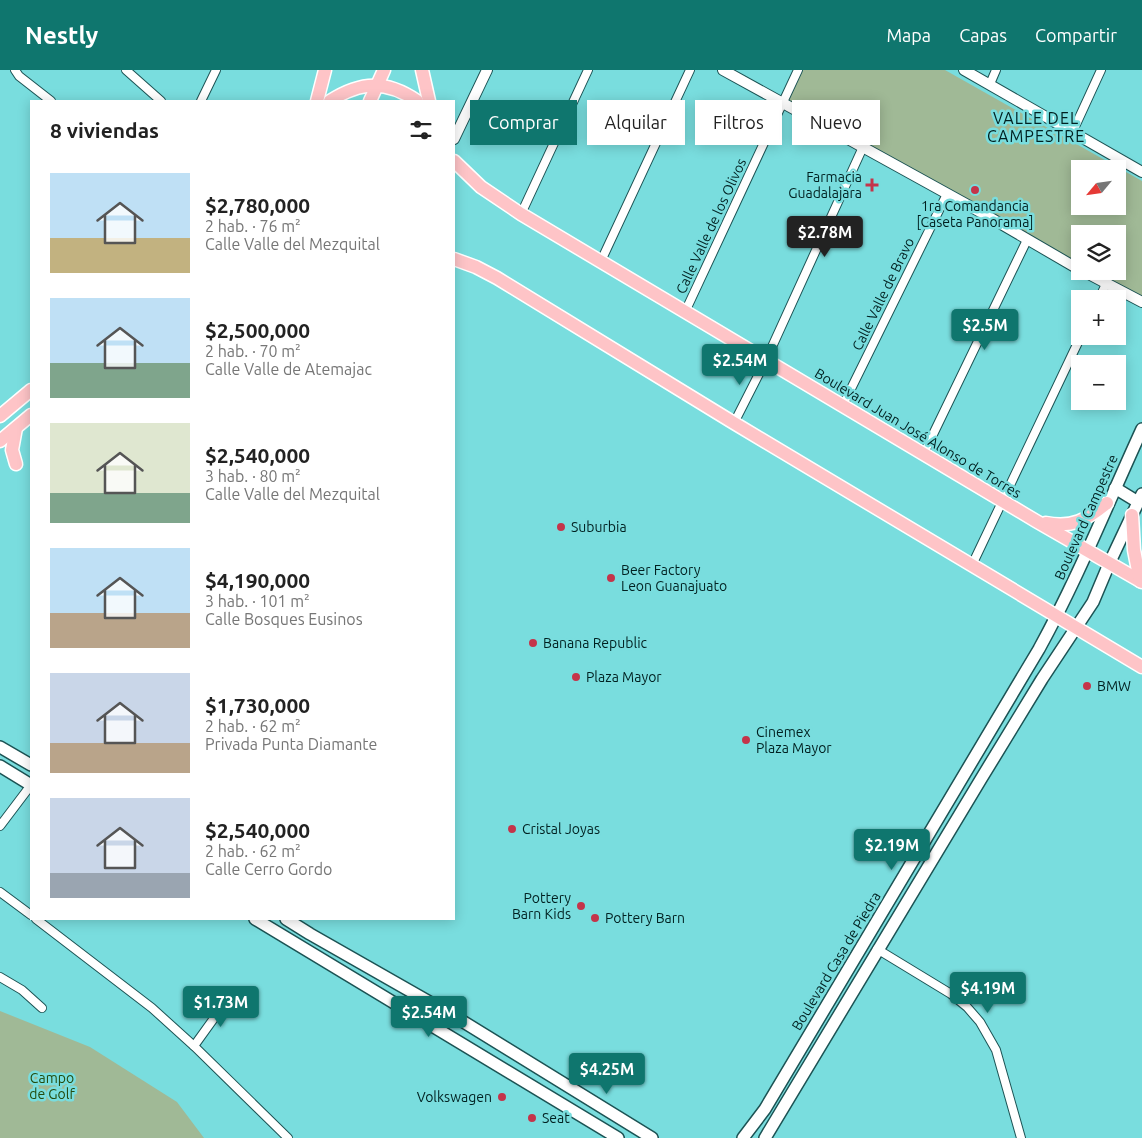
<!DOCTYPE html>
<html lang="es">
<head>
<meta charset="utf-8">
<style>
  :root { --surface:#fff; --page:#f2f2f2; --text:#222; --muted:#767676; --accent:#0f766e }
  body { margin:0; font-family:Ubuntu,sans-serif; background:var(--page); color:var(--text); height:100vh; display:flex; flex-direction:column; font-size:19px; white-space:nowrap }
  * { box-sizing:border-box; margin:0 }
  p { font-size:16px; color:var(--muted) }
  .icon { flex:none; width:28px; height:28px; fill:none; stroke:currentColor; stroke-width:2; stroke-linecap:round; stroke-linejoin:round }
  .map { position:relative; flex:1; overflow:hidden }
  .sheet { position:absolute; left:30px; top:30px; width:425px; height:820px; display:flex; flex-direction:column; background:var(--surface); border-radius:0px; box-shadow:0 2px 12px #0003 }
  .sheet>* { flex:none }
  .hud { position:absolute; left:470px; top:30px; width:475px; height:45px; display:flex; gap:10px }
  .needle { width:32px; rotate:241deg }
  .buttons { position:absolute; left:1071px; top:90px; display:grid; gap:10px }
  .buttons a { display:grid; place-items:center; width:55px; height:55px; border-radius:0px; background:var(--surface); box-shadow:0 2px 12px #0003; font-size:25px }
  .price { position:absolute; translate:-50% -42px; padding:0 11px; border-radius:5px; background:var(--accent); color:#fff; font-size:16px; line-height:32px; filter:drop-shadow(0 1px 2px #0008) }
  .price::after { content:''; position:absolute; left:50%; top:30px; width:15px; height:11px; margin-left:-8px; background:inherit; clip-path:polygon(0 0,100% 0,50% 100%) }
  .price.on { background:#222; color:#fff }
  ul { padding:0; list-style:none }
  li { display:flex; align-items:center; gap:15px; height:125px; padding:0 20px }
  li span { display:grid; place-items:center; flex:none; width:140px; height:100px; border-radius:0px; color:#555 }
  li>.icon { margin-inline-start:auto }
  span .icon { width:60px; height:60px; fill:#fffc; stroke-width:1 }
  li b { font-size:21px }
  h2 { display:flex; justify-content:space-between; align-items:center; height:60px; padding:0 20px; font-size:21px }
  .tag { padding:0 18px; border-radius:0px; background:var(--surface); box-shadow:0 2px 12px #0003; font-size:18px; line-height:45px }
  .tag.on { background:var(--accent); color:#fff }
  header { display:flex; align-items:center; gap:30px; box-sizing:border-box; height:70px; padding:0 25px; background:var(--accent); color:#fff }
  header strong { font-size:24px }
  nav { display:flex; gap:28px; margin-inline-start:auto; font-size:18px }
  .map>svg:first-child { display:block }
</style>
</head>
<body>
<header>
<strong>Nestly</strong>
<nav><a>Mapa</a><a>Capas</a><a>Compartir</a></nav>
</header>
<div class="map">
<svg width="1142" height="1068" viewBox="0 0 1142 1068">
  <rect width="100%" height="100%" fill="#79ddde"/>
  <g fill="#a0b996" fill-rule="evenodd">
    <path d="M803,0H945L1142,111V232L1087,201H1118V164H1080V197L787,32ZM1080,99H1118V136H1080Z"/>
    <polygon points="0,941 90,977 177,1032 204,1068 0,1068"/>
  </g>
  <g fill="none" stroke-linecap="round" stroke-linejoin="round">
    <g stroke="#1c5354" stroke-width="10">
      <g id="minor">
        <polyline points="15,0 19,6 51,31"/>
        <polyline points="126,0 161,31"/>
        <polyline points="990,14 996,0"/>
        <polyline points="201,31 216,0"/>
        <polyline points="1073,61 1101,0"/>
        <polyline points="521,144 588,0"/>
        <polyline points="601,191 690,0"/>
        <polyline points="1099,229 1106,214"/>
        <polyline points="685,242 798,0"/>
        <polyline points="843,335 947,124"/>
        <polyline points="734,353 766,290 863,77"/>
        <polyline points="924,383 1027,170"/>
        <polyline points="972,495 1081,266"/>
        <polyline points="0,756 31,715"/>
        <polyline points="0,822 31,845"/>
        <polyline points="36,849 152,938 194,976 288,1068"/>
        <polyline points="877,879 951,924 967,937 980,952 996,980 1021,1068"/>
        <polyline points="0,907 22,920 42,938"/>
        <polyline points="194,976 230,926"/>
      </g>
    </g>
    <g stroke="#1c5354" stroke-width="12">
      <g id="tertiary">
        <polyline points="723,0 984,144 1080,200"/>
        <polyline points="964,0 1142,102"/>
        <polyline points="454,69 487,0"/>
        <polyline points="1083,201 1142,232"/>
      </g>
    </g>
    <g stroke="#1c5354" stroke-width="14">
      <g id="secondary">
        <polyline points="1115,418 1138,432"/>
        <polyline points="0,677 31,695"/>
        <polyline points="0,696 31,715"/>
        <polyline points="255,849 618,1068"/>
        <polyline points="286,849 310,864 454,946 652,1068"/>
        <path d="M743,1068L765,1039L1039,579C1078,508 1108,433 1142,359"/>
        <polyline points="765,1068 981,709 1042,609 1093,532 1109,494 1142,424"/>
      </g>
    </g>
    <g stroke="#fff" stroke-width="15">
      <g id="primary">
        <polyline points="422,0 429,31"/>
        <polyline points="317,31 325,0"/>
        <path d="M330,31C361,11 386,10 417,31"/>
        <polyline points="370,31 384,0"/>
        <polyline points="454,91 481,117 521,144 1036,451 1142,512"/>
        <polyline points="454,189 476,197 497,208 734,353 1142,597"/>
        <polyline points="0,346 31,320"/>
        <polyline points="0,371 31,345"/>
        <polyline points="16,394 12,380 16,358"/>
        <polyline points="1132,445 1134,480 1140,511"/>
        <path d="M1046,453C1073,458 1086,450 1107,433"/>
      </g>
    </g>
    <use href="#minor" stroke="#fff" stroke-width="8"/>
    <use href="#tertiary" stroke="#fff" stroke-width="10"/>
    <use href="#secondary" stroke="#fff" stroke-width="11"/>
    <use href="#primary" stroke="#fec4c7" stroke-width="12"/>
  </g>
  <g fill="#c4344a" stroke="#79ddde" stroke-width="2">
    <path d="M869.5 107.5h5v5h5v5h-5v5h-5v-5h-5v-5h5z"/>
    <circle cx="975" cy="120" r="5"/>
    <circle cx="561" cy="457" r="5"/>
    <circle cx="611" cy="508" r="5"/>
    <circle cx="533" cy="573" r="5"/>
    <circle cx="576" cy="607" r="5"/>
    <circle cx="1087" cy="616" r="5"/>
    <circle cx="746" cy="670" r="5"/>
    <circle cx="512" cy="759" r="5"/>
    <circle cx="581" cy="836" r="5"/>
    <circle cx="595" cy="848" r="5"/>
    <circle cx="502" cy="1027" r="5"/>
    <circle cx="532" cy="1048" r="5"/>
  </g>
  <g text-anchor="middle" stroke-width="5" stroke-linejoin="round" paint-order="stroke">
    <g font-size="14" fill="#002020" stroke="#79ddde" text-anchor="start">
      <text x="862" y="112" text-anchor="end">Farmacia<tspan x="862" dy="16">Guadalajara</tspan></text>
      <text x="975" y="141" text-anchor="middle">1ra Comandancia<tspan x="975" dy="16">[Caseta Panorama]</tspan></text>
      <text x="571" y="462">Suburbia</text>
      <text x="621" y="505">Beer Factory<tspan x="621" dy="16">Leon Guanajuato</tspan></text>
      <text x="543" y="578">Banana Republic</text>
      <text x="586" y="612">Plaza Mayor</text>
      <text x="1097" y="621">BMW</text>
      <text x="756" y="667">Cinemex<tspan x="756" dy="16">Plaza Mayor</tspan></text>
      <text x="522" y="764">Cristal Joyas</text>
      <text x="571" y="833" text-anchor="end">Pottery<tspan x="571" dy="16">Barn Kids</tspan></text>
      <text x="605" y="853">Pottery Barn</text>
      <text x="492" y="1032" text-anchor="end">Volkswagen</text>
      <text x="542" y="1053">Seat</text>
    </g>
    <g font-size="14" fill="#002020" stroke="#79ddde">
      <text transform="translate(711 156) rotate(-65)" y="5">Calle Valle de los Olivos</text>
      <text transform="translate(883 224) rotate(-64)" y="5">Calle Valle de Bravo</text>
      <text transform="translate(918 363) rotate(31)" y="5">Boulevard Juan José Alonso de Torres</text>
      <text transform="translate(1086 447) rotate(-66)" y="5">Boulevard Campestre</text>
      <text transform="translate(836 891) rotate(-59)" y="5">Boulevard Casa de Piedra</text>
    </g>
    <g font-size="14" fill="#244b0e" stroke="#79ddde">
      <text x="52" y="1013">Campo<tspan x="52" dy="16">de Golf</tspan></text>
    </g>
    <g font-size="16" letter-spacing="1" fill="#002020" stroke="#79ddde">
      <text x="1036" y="54">VALLE DEL<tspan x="1036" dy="18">CAMPESTRE</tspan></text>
    </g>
  </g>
</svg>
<div class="buttons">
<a><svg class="needle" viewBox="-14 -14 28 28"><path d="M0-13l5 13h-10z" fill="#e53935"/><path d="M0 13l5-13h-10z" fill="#767676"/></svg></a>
<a><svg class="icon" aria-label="layers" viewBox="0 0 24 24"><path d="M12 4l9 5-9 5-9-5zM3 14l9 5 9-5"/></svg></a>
<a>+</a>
<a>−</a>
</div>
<b class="price on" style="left:825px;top:188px">$2.78M</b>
<b class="price" style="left:985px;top:281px">$2.5M</b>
<b class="price" style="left:740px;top:316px">$2.54M</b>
<b class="price" style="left:892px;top:801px">$2.19M</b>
<b class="price" style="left:988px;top:944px">$4.19M</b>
<b class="price" style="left:221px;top:958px">$1.73M</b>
<b class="price" style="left:429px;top:968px">$2.54M</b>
<b class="price" style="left:607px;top:1025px">$4.25M</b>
<div class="hud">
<a class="tag on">Comprar</a>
<a class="tag">Alquilar</a>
<a class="tag">Filtros</a>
<a class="tag">Nuevo</a>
</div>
<section class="sheet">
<h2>8 viviendas<svg class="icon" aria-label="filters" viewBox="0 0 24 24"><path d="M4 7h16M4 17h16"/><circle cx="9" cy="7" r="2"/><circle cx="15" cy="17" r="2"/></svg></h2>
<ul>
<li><span style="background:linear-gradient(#bfe0f5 65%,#c2b280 0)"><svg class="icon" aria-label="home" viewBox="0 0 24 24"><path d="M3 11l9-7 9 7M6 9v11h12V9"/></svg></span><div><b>$2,780,000</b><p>2 hab. · 76 m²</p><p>Calle Valle del Mezquital</p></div></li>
<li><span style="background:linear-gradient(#bfe0f5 65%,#7fa58c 0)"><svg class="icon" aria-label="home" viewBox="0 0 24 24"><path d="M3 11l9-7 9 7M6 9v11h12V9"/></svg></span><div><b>$2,500,000</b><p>2 hab. · 70 m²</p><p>Calle Valle de Atemajac</p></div></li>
<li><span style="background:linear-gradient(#dfe7d0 70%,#7fa58c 0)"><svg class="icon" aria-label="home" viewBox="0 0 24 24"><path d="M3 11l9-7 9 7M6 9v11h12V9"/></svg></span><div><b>$2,540,000</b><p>3 hab. · 80 m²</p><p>Calle Valle del Mezquital</p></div></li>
<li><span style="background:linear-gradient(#bfe0f5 65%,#b9a48a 0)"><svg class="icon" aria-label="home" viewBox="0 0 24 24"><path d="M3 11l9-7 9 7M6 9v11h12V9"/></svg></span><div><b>$4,190,000</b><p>3 hab. · 101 m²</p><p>Calle Bosques Eusinos</p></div></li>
<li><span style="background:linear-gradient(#c9d6e8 70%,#b9a48a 0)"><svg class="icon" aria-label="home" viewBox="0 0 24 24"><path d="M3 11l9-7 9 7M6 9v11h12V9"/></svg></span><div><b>$1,730,000</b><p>2 hab. · 62 m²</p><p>Privada Punta Diamante</p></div></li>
<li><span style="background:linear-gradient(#c9d6e8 75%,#9aa5b1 0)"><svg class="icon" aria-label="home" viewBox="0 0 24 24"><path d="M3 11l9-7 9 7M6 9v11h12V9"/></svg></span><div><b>$2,540,000</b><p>2 hab. · 62 m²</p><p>Calle Cerro Gordo</p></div></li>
</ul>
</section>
</div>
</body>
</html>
